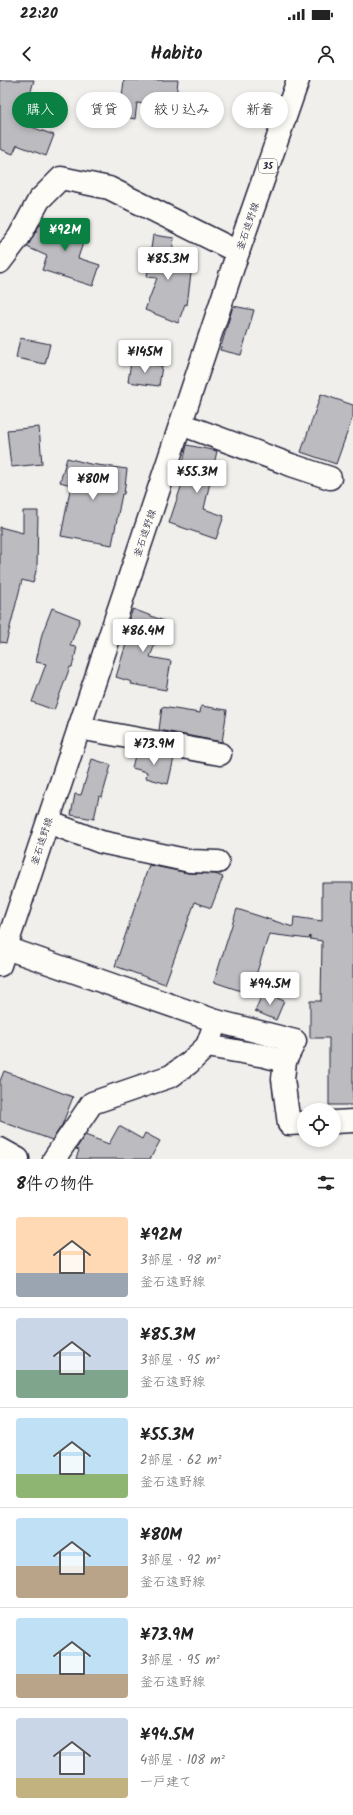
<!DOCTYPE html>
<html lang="ja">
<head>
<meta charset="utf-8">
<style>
  :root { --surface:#fff; --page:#f6f6f6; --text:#222; --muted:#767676; --line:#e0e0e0; --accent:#0b8043 }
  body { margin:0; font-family:Kalam,"Klee One",sans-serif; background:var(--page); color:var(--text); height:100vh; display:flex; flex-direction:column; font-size:15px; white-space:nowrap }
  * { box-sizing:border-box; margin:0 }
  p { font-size:13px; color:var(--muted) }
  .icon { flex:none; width:22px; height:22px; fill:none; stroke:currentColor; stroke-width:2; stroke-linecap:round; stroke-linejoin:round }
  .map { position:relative; height:1079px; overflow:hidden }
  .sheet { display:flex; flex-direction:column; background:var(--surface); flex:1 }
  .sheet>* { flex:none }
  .banner { position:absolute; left:12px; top:12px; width:329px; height:36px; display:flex; gap:8px }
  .buttons { position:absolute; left:297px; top:1023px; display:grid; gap:8px }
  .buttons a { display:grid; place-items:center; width:44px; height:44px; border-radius:50%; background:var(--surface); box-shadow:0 2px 6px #0003; font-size:20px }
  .price { position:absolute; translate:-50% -34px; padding:0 9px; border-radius:4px; background:#fff; color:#222; font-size:13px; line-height:26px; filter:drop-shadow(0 1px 2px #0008) }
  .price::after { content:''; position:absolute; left:50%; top:24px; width:12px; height:9px; margin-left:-6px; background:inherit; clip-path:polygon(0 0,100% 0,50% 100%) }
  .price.current { background:var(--accent); color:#fff }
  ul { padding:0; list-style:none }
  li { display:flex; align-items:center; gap:12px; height:100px; padding:0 16px }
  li+li { border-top:1px solid var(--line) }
  li span { display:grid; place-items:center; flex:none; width:112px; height:80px; border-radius:4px; color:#555 }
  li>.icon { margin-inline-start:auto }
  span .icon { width:48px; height:48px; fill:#fffc; stroke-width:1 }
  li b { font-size:17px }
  h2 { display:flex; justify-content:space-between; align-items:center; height:48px; padding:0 16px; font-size:17px }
  .tag { padding:0 14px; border-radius:18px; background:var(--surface); box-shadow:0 2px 6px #0003; font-size:14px; line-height:36px }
  .tag.current { background:var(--accent); color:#fff }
  .status { display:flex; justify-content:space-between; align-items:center; height:28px; padding:0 20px; background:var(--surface); direction:ltr }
  .status svg { height:11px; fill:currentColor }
  header { display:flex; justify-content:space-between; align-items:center; height:52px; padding:0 16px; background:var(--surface); font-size:18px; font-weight:700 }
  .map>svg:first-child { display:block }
</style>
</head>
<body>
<div class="status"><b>22:20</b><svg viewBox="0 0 49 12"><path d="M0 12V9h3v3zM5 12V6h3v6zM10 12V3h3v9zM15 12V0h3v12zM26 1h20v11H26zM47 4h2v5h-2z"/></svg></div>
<header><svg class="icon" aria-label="back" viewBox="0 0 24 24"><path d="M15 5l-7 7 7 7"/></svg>Habito<svg class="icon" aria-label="person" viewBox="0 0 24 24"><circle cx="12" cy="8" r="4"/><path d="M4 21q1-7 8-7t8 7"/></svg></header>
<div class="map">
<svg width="353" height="1079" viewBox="0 0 353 1079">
  <rect width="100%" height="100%" fill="#f0efec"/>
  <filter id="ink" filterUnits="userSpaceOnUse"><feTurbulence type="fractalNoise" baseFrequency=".025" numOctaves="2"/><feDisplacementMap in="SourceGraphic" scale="8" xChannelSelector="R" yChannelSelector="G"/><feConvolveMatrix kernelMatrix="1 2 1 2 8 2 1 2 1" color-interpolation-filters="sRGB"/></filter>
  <g filter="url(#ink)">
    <g fill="#bcbcc0" stroke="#22223b">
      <polygon points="0,0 34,0 23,40 27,42 26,45 54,55 46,76 17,65 13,74 0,69"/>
      <polygon points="124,0 178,0 175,27 137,23 135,39 120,36"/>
      <polygon points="58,139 88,148 78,178 100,185 93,206 42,190 47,176 27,167 40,144 55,151"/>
      <polygon points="153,155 174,158 171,182 192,185 187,225 185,224 178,243 145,230 157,198 147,197"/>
      <polygon points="233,226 254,230 241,275 220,270"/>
      <polygon points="20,258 50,264 45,284 16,278"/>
      <polygon points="131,282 162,286 159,306 128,302"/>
      <polygon points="321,314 353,325 353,336 336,384 301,372"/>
      <polygon points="39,347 42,384 11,387 7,350"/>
      <polygon points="187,365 217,371 204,429 224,436 216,459 169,443 184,398 180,397"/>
      <polygon points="67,378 90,384 127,389 124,414 122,414 112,465 61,456 71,405 60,402"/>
      <polygon points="23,431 38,431 37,487 33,503 22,500 6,563 0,562 0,447 23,453"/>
      <polygon points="52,528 80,539 70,566 77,567 72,587 70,587 54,630 32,622 46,584 36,582 42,554"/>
      <polygon points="133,529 164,541 150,577 171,581 166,610 131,604 132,602 116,597 126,564 121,562"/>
      <polygon points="201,626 227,630 222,662 159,650 162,627 200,633"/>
      <polygon points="136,671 174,678 168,704 146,698 147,692 132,688"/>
      <polygon points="92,679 111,685 102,717 99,716 94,739 71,735 75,714 81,715"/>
      <polygon points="149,785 188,793 215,794 223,797 211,828 195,822 165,904 115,886"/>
      <polygon points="322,803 353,803 353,1025 329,1025 329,958 310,958 310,921 321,921 322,861 310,859 310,856 309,859 269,854 250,914 214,902 237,829 293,847 294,837 322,841"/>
      <polygon points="263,912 284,921 276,940 255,931"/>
      <polygon points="4,991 73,1017 62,1045 52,1060 0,1041 0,1001"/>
      <polygon points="119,1046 142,1059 145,1053 160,1061 150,1079 76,1079 79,1070 76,1069 85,1055 109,1064"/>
    </g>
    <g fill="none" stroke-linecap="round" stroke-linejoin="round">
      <g stroke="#22223b" stroke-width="25">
        <g id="minor">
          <polyline points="0,182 19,157 39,120 61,98 109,108 238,172"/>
          <polyline points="181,344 291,385 330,398"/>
          <polyline points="79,648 220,674"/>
          <polyline points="48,742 101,762 190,781 218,782"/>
          <polyline points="6,868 216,941 207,966"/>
          <polyline points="216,941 295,961 285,981"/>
          <polyline points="334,1042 353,1041"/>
          <polyline points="54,1079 92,1023 171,996 189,983 207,966 265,976 285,981 283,999 289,1044 304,1043"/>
        </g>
      </g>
      <g stroke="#22223b" stroke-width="25">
        <polyline id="tertiary" points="0,1069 18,1079"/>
      </g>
      <g stroke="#22223b" stroke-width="25">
        <polyline id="primary" points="0,885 238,172 298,0"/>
      </g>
      <use href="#minor" stroke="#fdfcf7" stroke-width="22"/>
      <use href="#tertiary" stroke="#fdfcf7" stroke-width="22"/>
      <use href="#primary" stroke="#fdfcf7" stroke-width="22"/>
    </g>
  </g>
  <g text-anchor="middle" stroke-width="3" stroke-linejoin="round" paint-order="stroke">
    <rect fill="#fdfcf7" stroke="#646373" stroke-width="1" x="259" y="79" width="18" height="14" rx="3"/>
    <g font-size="9" font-weight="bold" fill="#22223b">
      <text x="268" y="89">35</text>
    </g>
    <g font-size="10" fill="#22223b" stroke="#fdfcf7">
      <text transform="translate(247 146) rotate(-71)" y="4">釜石遠野線</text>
      <text transform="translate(144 453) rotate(-71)" y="4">釜石遠野線</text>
      <text transform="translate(41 761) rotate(-72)" y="4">釜石遠野線</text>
    </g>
  </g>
</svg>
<div class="buttons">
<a><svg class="icon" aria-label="locate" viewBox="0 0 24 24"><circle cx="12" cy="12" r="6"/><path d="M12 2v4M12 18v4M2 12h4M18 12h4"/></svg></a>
</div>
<b class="price current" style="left:65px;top:172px">¥92M</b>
<b class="price" style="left:168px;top:201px">¥85.3M</b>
<b class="price" style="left:145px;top:294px">¥145M</b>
<b class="price" style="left:197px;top:414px">¥55.3M</b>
<b class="price" style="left:93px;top:421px">¥80M</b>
<b class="price" style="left:143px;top:573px">¥86.4M</b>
<b class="price" style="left:154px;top:686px">¥73.9M</b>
<b class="price" style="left:270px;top:926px">¥94.5M</b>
<div class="banner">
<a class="tag current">購入</a>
<a class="tag">賃貸</a>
<a class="tag">絞り込み</a>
<a class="tag">新着</a>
</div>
</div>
<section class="sheet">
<h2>8件の物件<svg class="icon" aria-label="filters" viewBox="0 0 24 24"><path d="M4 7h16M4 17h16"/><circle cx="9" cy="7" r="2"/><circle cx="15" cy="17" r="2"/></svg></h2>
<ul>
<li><span style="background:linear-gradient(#ffd9b3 70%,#9aa5b1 0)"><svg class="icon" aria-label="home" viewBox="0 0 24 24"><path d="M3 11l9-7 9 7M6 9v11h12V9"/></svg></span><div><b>¥92M</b><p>3部屋 · 98 m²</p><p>釜石遠野線</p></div></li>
<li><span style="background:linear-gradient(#c9d6e8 65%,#7fa58c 0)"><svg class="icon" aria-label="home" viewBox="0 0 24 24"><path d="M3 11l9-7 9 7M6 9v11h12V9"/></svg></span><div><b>¥85.3M</b><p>3部屋 · 95 m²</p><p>釜石遠野線</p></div></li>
<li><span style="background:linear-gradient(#bfe0f5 70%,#8fb573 0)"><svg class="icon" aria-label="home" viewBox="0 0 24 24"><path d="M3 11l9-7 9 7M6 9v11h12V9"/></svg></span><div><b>¥55.3M</b><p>2部屋 · 62 m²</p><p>釜石遠野線</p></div></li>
<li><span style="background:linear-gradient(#bfe0f5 60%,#b9a48a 0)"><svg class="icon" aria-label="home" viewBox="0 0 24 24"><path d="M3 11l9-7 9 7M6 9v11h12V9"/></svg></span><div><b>¥80M</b><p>3部屋 · 92 m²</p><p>釜石遠野線</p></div></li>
<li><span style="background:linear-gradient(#bfe0f5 70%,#b9a48a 0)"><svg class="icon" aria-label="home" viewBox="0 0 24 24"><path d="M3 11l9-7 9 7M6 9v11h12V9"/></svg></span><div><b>¥73.9M</b><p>3部屋 · 95 m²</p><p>釜石遠野線</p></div></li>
<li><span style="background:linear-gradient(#c9d6e8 75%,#c2b280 0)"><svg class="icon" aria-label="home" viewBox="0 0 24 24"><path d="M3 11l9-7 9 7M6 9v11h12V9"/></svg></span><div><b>¥94.5M</b><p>4部屋 · 108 m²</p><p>一戸建て</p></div></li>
</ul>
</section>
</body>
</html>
